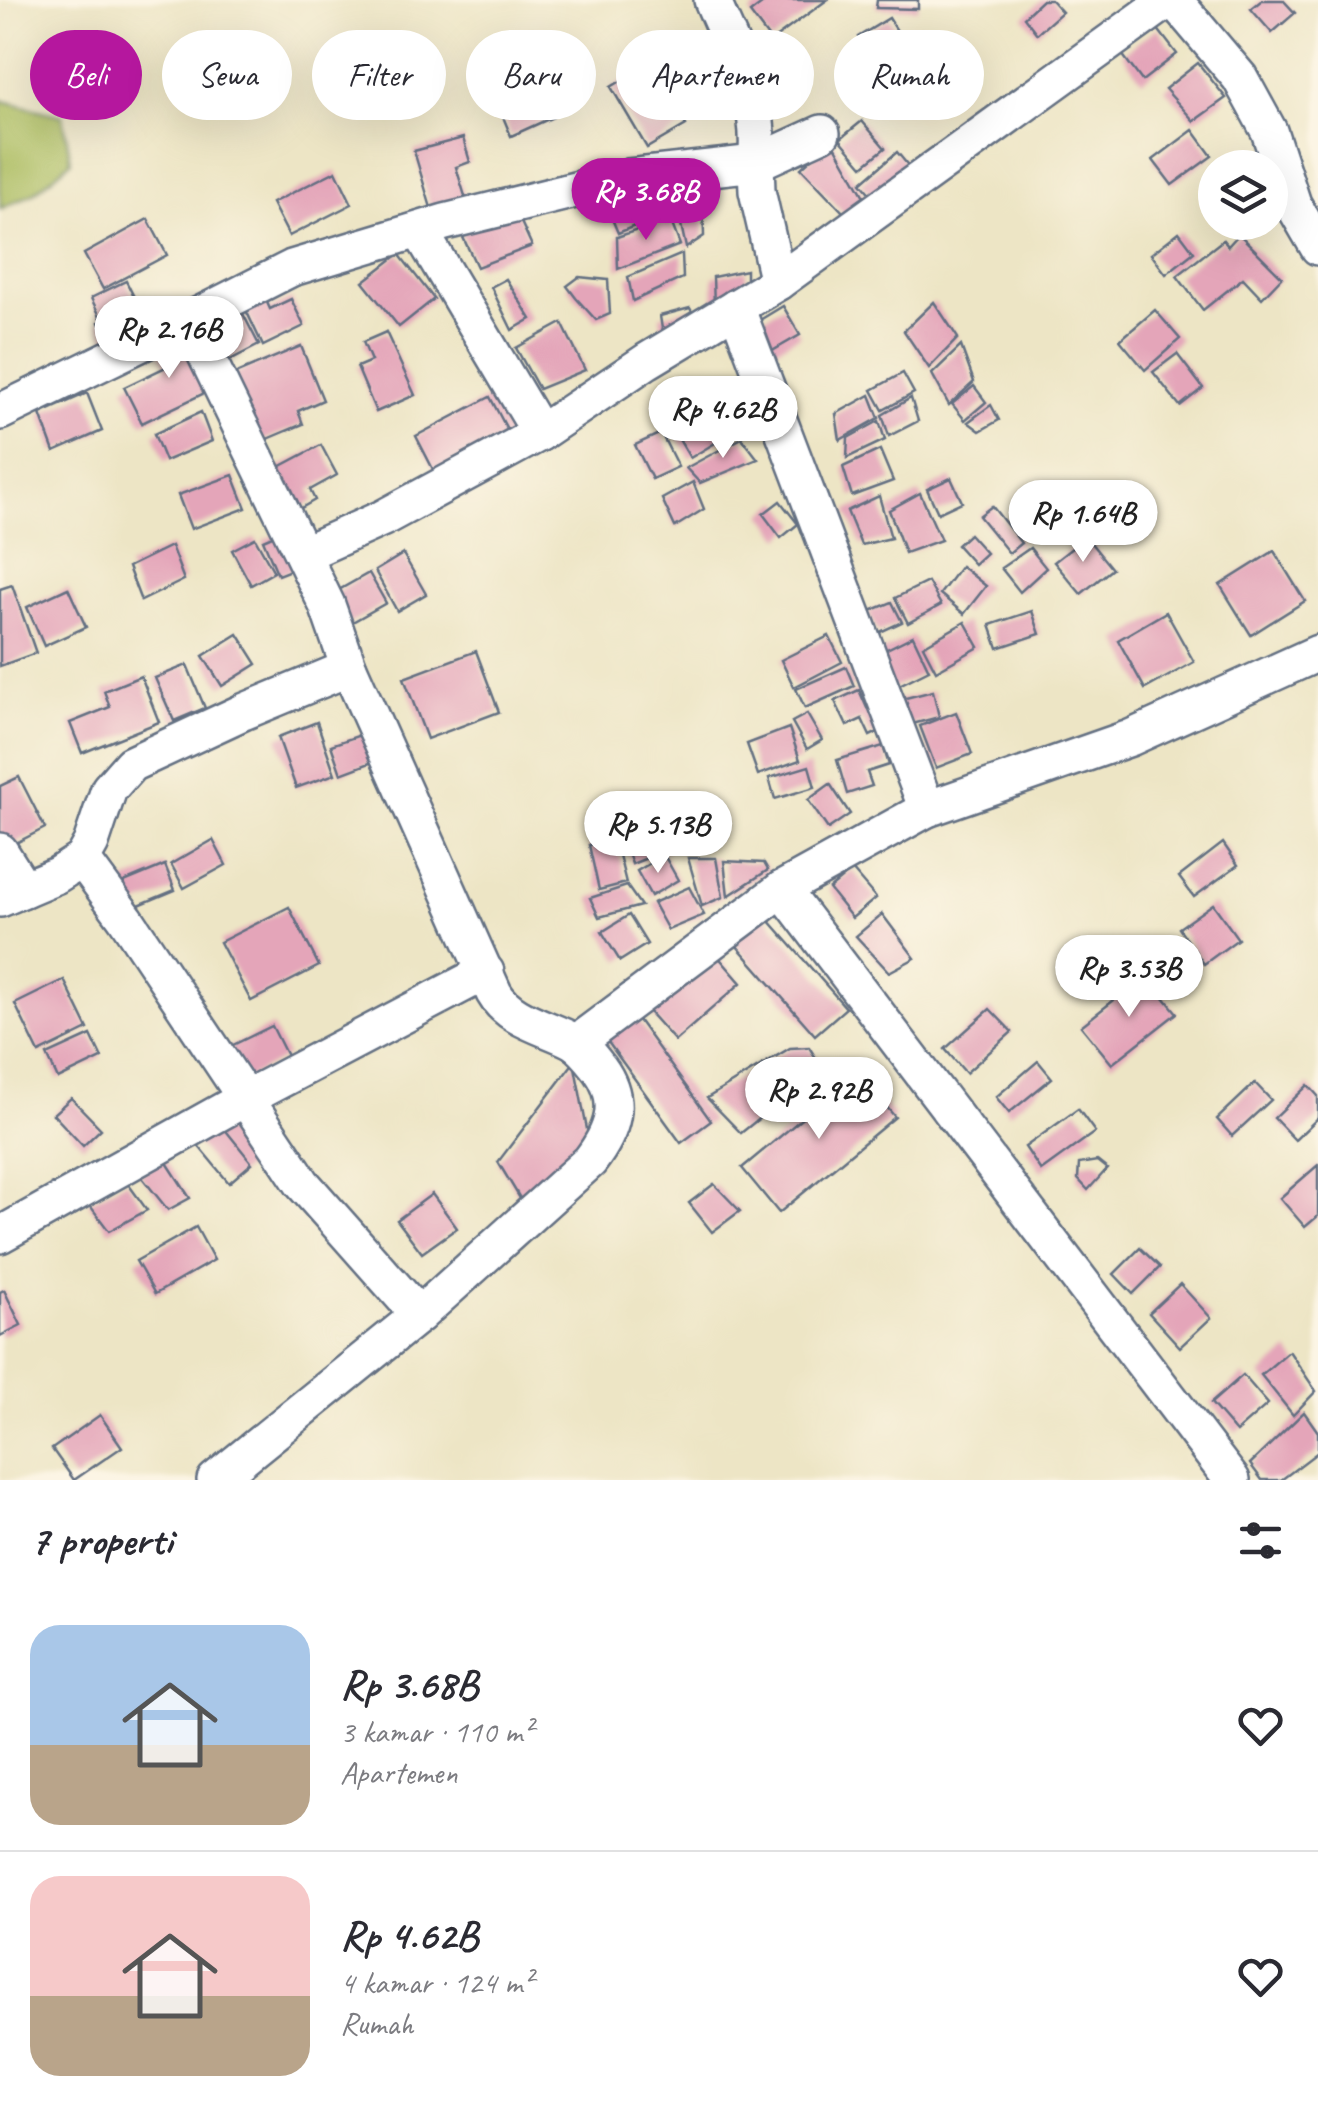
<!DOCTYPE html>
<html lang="id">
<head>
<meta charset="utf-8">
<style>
  :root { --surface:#fff; --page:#f2f2f3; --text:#2b2b33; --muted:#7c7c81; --line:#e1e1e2; --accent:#b5179e }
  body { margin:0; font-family:Caveat,sans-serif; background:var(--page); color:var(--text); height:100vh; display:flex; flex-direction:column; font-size:38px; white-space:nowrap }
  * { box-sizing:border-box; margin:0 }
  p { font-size:32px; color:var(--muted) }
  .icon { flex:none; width:55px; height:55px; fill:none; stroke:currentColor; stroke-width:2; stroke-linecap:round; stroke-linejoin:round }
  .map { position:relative; height:1480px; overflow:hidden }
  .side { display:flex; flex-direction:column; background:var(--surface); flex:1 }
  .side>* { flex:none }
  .banner { position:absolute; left:30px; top:30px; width:1260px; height:90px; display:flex; gap:20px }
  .tools { position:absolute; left:1198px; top:150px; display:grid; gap:20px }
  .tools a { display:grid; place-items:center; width:90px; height:90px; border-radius:50%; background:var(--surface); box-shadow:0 10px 40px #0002; font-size:50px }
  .price { position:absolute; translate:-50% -85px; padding:0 22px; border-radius:35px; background:#fff; color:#222; font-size:32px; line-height:65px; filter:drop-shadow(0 2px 5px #0008) }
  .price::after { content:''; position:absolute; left:50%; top:60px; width:30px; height:22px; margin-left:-15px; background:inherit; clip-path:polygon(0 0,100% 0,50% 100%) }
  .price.selected { background:var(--accent); color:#fff }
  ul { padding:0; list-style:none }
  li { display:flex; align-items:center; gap:30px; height:250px; padding:0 30px }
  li+li { border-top:2px solid var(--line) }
  li span { display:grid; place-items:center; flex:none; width:280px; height:200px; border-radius:30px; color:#555 }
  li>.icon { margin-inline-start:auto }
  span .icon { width:120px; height:120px; fill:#fffc; stroke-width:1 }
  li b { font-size:42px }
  h2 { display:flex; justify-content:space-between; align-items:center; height:120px; padding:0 30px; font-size:42px }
  .tag { padding:0 35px; border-radius:45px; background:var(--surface); box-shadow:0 10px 40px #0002; font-size:35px; line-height:90px }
  .tag.selected { background:var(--accent); color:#fff }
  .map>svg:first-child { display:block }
</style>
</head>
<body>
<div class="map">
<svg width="1318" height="1480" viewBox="0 0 1318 1480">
  <rect width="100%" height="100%" fill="#fcf5e5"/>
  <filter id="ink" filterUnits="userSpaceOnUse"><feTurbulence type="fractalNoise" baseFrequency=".01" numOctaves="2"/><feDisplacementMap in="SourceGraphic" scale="20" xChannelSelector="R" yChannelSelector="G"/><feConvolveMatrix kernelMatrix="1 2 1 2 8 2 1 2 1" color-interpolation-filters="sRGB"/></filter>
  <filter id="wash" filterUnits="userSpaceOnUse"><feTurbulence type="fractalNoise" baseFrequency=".0048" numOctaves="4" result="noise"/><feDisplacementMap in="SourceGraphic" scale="40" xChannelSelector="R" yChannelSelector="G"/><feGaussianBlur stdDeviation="2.25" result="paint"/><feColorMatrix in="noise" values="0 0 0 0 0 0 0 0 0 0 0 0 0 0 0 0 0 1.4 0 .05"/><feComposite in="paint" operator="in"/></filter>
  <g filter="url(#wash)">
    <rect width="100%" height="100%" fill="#ede5c5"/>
    <polygon fill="#aabc5f" stroke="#62765e" stroke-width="2.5" points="0,100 63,116 71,161 34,193 0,209"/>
    <g id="blocks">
      <g fill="#e4a5b9">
        <polygon points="767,0 827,0 771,41 750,13"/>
        <polygon points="877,0 918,0 918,9 876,8"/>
        <polygon points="1042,0 1051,0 1062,12 1037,34 1024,17"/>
        <polygon points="1262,0 1283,0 1295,13 1272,33 1251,9"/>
        <polygon points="889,18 909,50 878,69 858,37"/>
        <polygon points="1157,28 1177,54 1142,81 1122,54"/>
        <polygon points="1198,63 1226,98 1194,121 1165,89"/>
        <polygon points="649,64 686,125 647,148 611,87"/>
        <polygon points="543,93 553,117 511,136 501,112"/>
        <polygon points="862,121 885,148 863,166 840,139"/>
        <polygon points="1193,130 1212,156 1172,185 1153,160"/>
        <polygon points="463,138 470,162 456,167 468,206 434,218 414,151"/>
        <polygon points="832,140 867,202 847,216 801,168"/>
        <polygon points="897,152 911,169 873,197 861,183"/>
        <polygon points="336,171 352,204 289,236 272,203"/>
        <polygon points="644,183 656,217 618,233 605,202"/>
        <polygon points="703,202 704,236 686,248 680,220"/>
        <polygon points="515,209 532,246 477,267 461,233"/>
        <polygon points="148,219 167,255 103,289 84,254"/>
        <polygon points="670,219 680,245 618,269 617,237"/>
        <polygon points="1179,232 1194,252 1166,274 1151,254"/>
        <polygon points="1239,234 1282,277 1262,298 1243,278 1203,310 1177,276 1223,240 1228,246"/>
        <polygon points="399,254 434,299 399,327 363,282"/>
        <polygon points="682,254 683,278 633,301 628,277"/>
        <polygon points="746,270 746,296 714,306 713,277"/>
        <polygon points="579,277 608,280 610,314 596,320 576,298 567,286"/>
        <polygon points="506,279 531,319 512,330 491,287"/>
        <polygon points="126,281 136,301 101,318 91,298"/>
        <polygon points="265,298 270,309 291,299 304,326 263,346 245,308"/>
        <polygon points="143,301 155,331 112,353 99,322"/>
        <polygon points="934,302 958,338 929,368 904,331"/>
        <polygon points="238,304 259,345 224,363 202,322"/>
        <polygon points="783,306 800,335 767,354 750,326"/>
        <polygon points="690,308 699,325 664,342 660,316"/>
        <polygon points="1155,310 1180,339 1145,370 1120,340"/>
        <polygon points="562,323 585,370 539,389 516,348"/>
        <polygon points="386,332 415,395 376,412 357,367 371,361 363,342"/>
        <polygon points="184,333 211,390 142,423 124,387 166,367 156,346"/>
        <polygon points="301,346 323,400 298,411 303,424 258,443 230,376"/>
        <polygon points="961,346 974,382 949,405 932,374"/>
        <polygon points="1177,354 1203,388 1180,406 1153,372"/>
        <polygon points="903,373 914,393 883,410 872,390"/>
        <polygon points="974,386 986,402 965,420 952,404"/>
        <polygon points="87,393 102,431 54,452 40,414"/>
        <polygon points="870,395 879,418 840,440 836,414"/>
        <polygon points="490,397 510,435 435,473 416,436"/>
        <polygon points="911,398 918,421 889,436 882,415"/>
        <polygon points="991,405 999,420 980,431 968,422"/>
        <polygon points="714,406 730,434 690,458 674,431"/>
        <polygon points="201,412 212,441 165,461 154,434"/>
        <polygon points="879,421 885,440 847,458 848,438"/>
        <polygon points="661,433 678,467 652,479 635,445"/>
        <polygon points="742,438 758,459 700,483 686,468"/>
        <polygon points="321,445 337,475 310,490 315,500 294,512 272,471"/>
        <polygon points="880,450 893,481 852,496 843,467"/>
        <polygon points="233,475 246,508 191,529 178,495"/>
        <polygon points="951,478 962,502 938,513 927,489"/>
        <polygon points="693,482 704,509 675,527 662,499"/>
        <polygon points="920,493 941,540 905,553 889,510"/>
        <polygon points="879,496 891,538 861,545 847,511"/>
        <polygon points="780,501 798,524 781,538 763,514"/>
        <polygon points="992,506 1021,543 1009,553 979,516"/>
        <polygon points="284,531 298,567 278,575 263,540"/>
        <polygon points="969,534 986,553 974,564 957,545"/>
        <polygon points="1086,537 1112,569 1081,594 1054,562"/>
        <polygon points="255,538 274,572 251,585 232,550"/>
        <polygon points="171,546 184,580 141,601 128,567"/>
        <polygon points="1030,548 1046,568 1020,592 1001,568"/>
        <polygon points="1274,551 1305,601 1251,635 1220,585"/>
        <polygon points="403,554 426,594 397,611 375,571"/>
        <polygon points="961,566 986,586 964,614 940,594"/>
        <polygon points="369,573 386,603 347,625 330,595"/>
        <polygon points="928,582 941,605 908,623 895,598"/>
        <polygon points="12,585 36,653 0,666 0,589"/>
        <polygon points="68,588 86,627 44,646 27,607"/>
        <polygon points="892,602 902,622 878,633 868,612"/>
        <polygon points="1032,611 1040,634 998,648 990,625"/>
        <polygon points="1166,612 1194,662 1145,689 1118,640"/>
        <polygon points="965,622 979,647 936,671 923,646"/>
        <polygon points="238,634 257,664 222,686 203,656"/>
        <polygon points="829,636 842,662 794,687 781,660"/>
        <polygon points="913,636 929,670 891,689 875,655"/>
        <polygon points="476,651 499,712 427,739 404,678"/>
        <polygon points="187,665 205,708 174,721 155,678"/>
        <polygon points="846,667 854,686 805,708 796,689"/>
        <polygon points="141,676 159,722 82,753 70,723 110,707 104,691"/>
        <polygon points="859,690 867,708 878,703 889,727 870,736 862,719 847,726 835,701"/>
        <polygon points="933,691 939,717 901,727 894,701"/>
        <polygon points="956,712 972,754 936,768 920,726"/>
        <polygon points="807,714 822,740 807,749 792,722"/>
        <polygon points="317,722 335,774 296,788 278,737"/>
        <polygon points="789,728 800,760 758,775 747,744"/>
        <polygon points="369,732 378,760 341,774 331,745"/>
        <polygon points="883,746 889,765 867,772 872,786 847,794 837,760"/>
        <polygon points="809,766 815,787 775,799 769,778"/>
        <polygon points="19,777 45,828 6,848 0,837 0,786"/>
        <polygon points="830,784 850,814 828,829 808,800"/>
        <polygon points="667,819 677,846 632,864 622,836"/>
        <polygon points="615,839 626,883 599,890 589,845"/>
        <polygon points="213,840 226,865 184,888 171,864"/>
        <polygon points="1223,843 1238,865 1194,897 1179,877"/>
        <polygon points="664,855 678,880 651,896 637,871"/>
        <polygon points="688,858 716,858 723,897 702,906"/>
        <polygon points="724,861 764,863 768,870 728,896"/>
        <polygon points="165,865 175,890 134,907 124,882"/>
        <polygon points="852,870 876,898 852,918 829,889"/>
        <polygon points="627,886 641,906 599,917 590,898"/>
        <polygon points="689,887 704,915 668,930 653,903"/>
        <polygon points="1213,904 1238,939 1204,964 1179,928"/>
        <polygon points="289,907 319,966 251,1001 220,942"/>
        <polygon points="761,911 846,1008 815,1035 730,938"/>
        <polygon points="882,914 915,958 889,972 856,936"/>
        <polygon points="629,915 647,944 620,961 602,932"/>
        <polygon points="709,946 741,983 675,1041 642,1004"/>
        <polygon points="1146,975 1177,1013 1112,1064 1081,1026"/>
        <polygon points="64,980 88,1029 39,1053 15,1004"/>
        <polygon points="630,1009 711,1121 681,1143 600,1031"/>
        <polygon points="990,1009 1012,1032 966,1073 945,1049"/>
        <polygon points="272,1026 287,1056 246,1079 229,1047"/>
        <polygon points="91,1035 102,1058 58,1079 47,1055"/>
        <polygon points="809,1047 822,1068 741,1133 707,1098 790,1048"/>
        <polygon points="1038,1061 1052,1078 1009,1113 996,1097"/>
        <polygon points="574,1062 589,1140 521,1200 498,1162"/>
        <polygon points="858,1072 895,1117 779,1213 742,1168"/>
        <polygon points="1255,1083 1271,1100 1232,1136 1217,1119"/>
        <polygon points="1308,1085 1318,1096 1318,1118 1295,1140 1274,1118"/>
        <polygon points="71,1098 101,1129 83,1146 53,1114"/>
        <polygon points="1078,1109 1095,1132 1041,1171 1025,1147"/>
        <polygon points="215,1117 252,1163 229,1183 191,1137"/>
        <polygon points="164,1158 190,1198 168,1210 140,1175"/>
        <polygon points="1097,1161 1107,1169 1088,1190 1078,1179 1079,1164"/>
        <polygon points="1318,1165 1318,1216 1305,1227 1280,1198"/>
        <polygon points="126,1181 147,1210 109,1231 88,1203"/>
        <polygon points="714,1184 740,1211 712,1232 689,1203"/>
        <polygon points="432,1194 457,1228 422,1253 397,1220"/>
        <polygon points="196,1227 214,1260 155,1294 136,1261"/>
        <polygon points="1140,1248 1160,1267 1133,1294 1114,1274"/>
        <polygon points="1180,1284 1211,1318 1180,1347 1149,1313"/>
        <polygon points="4,1290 21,1325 0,1336 0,1292"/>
        <polygon points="1289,1351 1316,1391 1293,1415 1261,1375"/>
        <polygon points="1243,1375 1268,1404 1236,1432 1211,1403"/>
        <polygon points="1304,1412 1318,1432 1318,1452 1281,1480 1262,1480 1250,1464"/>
        <polygon points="100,1415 122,1447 74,1480 52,1449"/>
      </g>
    </g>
  </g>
  <g filter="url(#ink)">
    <use href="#blocks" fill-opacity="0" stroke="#646f82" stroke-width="2.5"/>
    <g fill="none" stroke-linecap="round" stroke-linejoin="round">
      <g stroke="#646f82" stroke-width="40">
        <g id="minor">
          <path d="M712,0C735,55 764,102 756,163"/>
          <polyline points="1174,0 1240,78 1269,131 1293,204 1318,247"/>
          <polyline points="756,163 822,133"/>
          <polyline points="420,231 540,433"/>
          <polyline points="736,307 927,809"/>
          <polyline points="189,320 292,268 445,222 628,177 756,163 757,191 778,282"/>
          <path d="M0,412L189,320L327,605L349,668L494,993C509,1020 547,1027 573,1041C584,1048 592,1059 600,1069C624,1102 612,1132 590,1161L419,1315L215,1480"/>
          <polyline points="303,554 383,518 540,433 647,361 778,282 1168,0"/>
          <polyline points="0,851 24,889"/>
          <polyline points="82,859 126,919 302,1183 419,1315"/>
          <polyline points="782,889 1232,1480"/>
          <polyline points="0,899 57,875 82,859 91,843 109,789 131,764 243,712 349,668"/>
          <polyline points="576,1043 782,889 927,809 1130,738 1318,653"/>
          <polyline points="0,1235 244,1099 486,972"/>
        </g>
      </g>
      <use href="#minor" stroke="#fff" stroke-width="35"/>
    </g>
  </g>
</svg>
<div class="tools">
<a><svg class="icon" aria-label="layers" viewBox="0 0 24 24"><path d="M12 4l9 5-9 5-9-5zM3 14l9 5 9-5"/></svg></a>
</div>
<b class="price selected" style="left:646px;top:243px">Rp 3.68B</b>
<b class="price" style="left:169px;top:381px">Rp 2.16B</b>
<b class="price" style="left:723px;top:461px">Rp 4.62B</b>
<b class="price" style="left:1083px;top:565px">Rp 1.64B</b>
<b class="price" style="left:658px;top:876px">Rp 5.13B</b>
<b class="price" style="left:1129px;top:1020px">Rp 3.53B</b>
<b class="price" style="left:819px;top:1142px">Rp 2.92B</b>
<div class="banner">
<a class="tag selected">Beli</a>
<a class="tag">Sewa</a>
<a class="tag">Filter</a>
<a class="tag">Baru</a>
<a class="tag">Apartemen</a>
<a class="tag">Rumah</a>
</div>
</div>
<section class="side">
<h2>7 properti<svg class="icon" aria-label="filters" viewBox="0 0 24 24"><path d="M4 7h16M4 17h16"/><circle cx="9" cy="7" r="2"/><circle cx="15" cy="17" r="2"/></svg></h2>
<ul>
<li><span style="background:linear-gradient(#a9c7e8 60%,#b9a48a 0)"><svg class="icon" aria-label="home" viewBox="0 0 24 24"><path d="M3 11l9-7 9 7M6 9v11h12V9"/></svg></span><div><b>Rp 3.68B</b><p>3 kamar · 110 m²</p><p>Apartemen</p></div><svg class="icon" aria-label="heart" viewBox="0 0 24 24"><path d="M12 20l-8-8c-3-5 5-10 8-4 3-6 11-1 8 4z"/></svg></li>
<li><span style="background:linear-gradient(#f6c9c9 60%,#b9a48a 0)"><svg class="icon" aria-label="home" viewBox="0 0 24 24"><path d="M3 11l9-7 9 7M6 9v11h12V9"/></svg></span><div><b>Rp 4.62B</b><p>4 kamar · 124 m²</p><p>Rumah</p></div><svg class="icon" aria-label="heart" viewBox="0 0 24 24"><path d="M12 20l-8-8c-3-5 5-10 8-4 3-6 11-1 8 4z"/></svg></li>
</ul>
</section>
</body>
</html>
